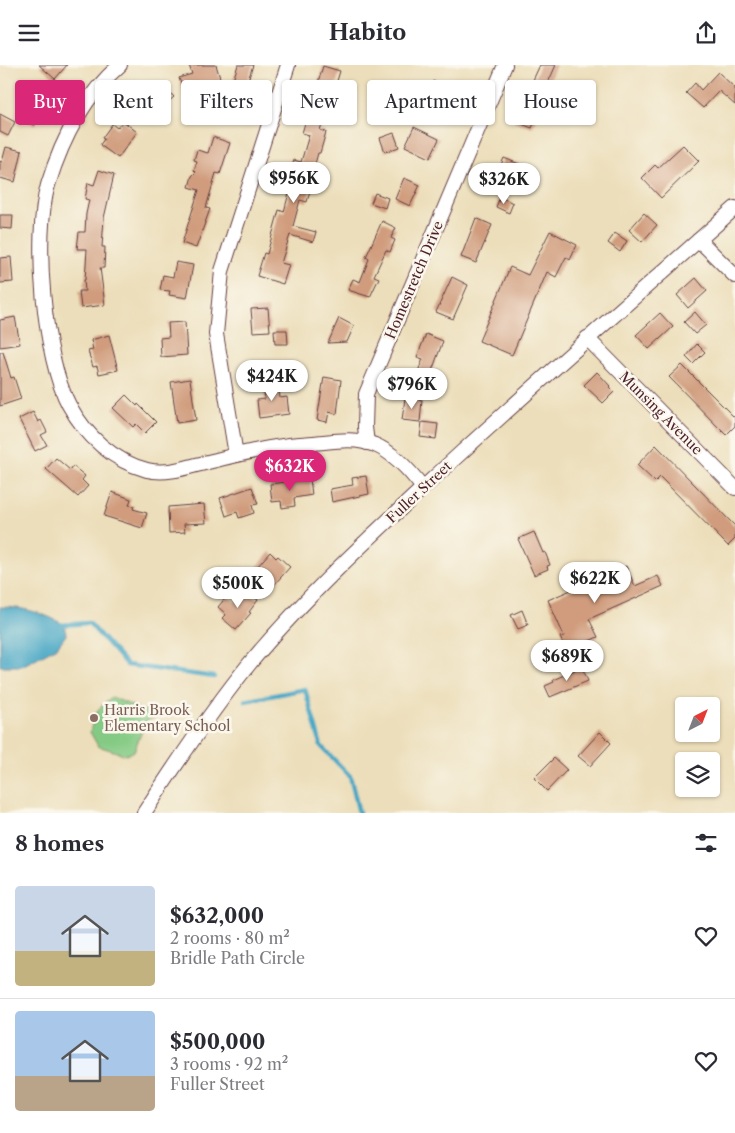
<!DOCTYPE html>
<html lang="en">
<head>
<meta charset="utf-8">
<style>
  :root { --surface:#fff; --page:#f7f7f7; --text:#2b2b33; --muted:#7c7c81; --line:#e1e1e2; --accent:#db2777 }
  body { margin:0; font-family:"Libre Caslon Text",serif; background:var(--page); color:var(--text); height:100vh; display:flex; flex-direction:column; font-size:19px; white-space:nowrap }
  * { box-sizing:border-box; margin:0 }
  p { font-size:16px; color:var(--muted) }
  .icon { flex:none; width:28px; height:28px; fill:none; stroke:currentColor; stroke-width:2; stroke-linecap:round; stroke-linejoin:round }
  .map { position:relative; height:748px; overflow:hidden }
  .panel { display:flex; flex-direction:column; background:var(--surface); flex:1 }
  .panel>* { flex:none }
  .top-card { position:absolute; left:15px; top:15px; width:705px; height:45px; display:flex; gap:10px }
  .needle { width:32px; rotate:42deg }
  .fabs { position:absolute; left:675px; top:632px; display:grid; gap:10px }
  .fabs a { display:grid; place-items:center; width:45px; height:45px; border-radius:5px; background:var(--surface); box-shadow:0 1px 4px #0004; font-size:25px }
  .price { position:absolute; translate:-50% -42px; padding:0 11px; border-radius:18px; background:#fff; color:#222; font-size:16px; line-height:32px; filter:drop-shadow(0 1px 2px #0008) }
  .price::after { content:''; position:absolute; left:50%; top:30px; width:15px; height:11px; margin-left:-8px; background:inherit; clip-path:polygon(0 0,100% 0,50% 100%) }
  .price.active { background:var(--accent); color:#fff }
  ul { padding:0; list-style:none }
  li { display:flex; align-items:center; gap:15px; height:125px; padding:0 15px }
  li+li { border-top:1px solid var(--line) }
  li span { display:grid; place-items:center; flex:none; width:140px; height:100px; border-radius:5px; color:#555 }
  li>.icon { margin-inline-start:auto }
  span .icon { width:60px; height:60px; fill:#fffc; stroke-width:1 }
  li b { font-size:21px }
  h2 { display:flex; justify-content:space-between; align-items:center; height:60px; padding:0 15px; font-size:21px }
  .pill { padding:0 18px; border-radius:5px; background:var(--surface); box-shadow:0 1px 4px #0004; font-size:18px; line-height:45px }
  .pill.active { background:var(--accent); color:#fff }
  header { display:flex; justify-content:space-between; align-items:center; height:65px; padding:0 15px; background:var(--surface); font-size:22px; font-weight:800 }
  .map>svg:first-child { display:block }
</style>
</head>
<body>
<header><svg class="icon" aria-label="menu" viewBox="0 0 24 24"><path d="M4 6h16M4 12h16M4 18h16"/></svg>Habito<svg class="icon" aria-label="share" viewBox="0 0 24 24"><path d="M12 15V3M7 8l5-5 5 5M5 13v7h14v-7"/></svg></header>
<div class="map">
<svg width="735" height="748" viewBox="0 0 735 748">
  <rect width="100%" height="100%" fill="#fbf7ec"/>
  <filter id="ink" filterUnits="userSpaceOnUse"><feTurbulence type="fractalNoise" baseFrequency=".02" numOctaves="2"/><feDisplacementMap in="SourceGraphic" scale="10" xChannelSelector="R" yChannelSelector="G"/><feConvolveMatrix kernelMatrix="1 2 1 2 8 2 1 2 1" color-interpolation-filters="sRGB"/></filter>
  <filter id="wash" filterUnits="userSpaceOnUse"><feTurbulence type="fractalNoise" baseFrequency=".0096" numOctaves="4" result="noise"/><feDisplacementMap in="SourceGraphic" scale="20" xChannelSelector="R" yChannelSelector="G"/><feGaussianBlur stdDeviation="1.12" result="paint"/><feColorMatrix in="noise" values="0 0 0 0 0 0 0 0 0 0 0 0 0 0 0 0 0 1.4 0 .05"/><feComposite in="paint" operator="in"/></filter>
  <g filter="url(#wash)">
    <rect width="100%" height="100%" fill="#ecdeba"/>
    <path fill="#84ca84" stroke="#677458" d="M112,632L144,646L148,643L152,644L155,648L154,653L146,656L134,686L126,690L98,681L90,667C94,651 97,642 112,632Z"/>
    <path fill="#44a6c4" stroke="#476278" d="M0,542C24,542 44,548 65,560L66,570L57,582L22,601H0Z"/>
    <g fill="none" stroke-linecap="round" stroke-linejoin="round">
      <g stroke="#44a6c4" stroke-width="4.5">
        <polyline points="60,560 89,558 127,600 214,612"/>
        <polyline points="245,636 305,624 321,681 350,711 359,748"/>
      </g>
    </g>
    <g id="blocks">
      <g fill="#d09c7d">
        <polygon points="39,0 67,0 55,14"/>
        <polygon points="189,0 216,0 221,16 184,27 179,13 192,9"/>
        <polygon points="238,0 253,0 244,28 230,24"/>
        <polygon points="540,0 556,0 539,38 542,39 532,63 514,56"/>
        <polygon points="323,1 340,6 334,26 339,28 335,41 320,37 324,23 317,21"/>
        <polygon points="718,7 735,23 735,40 719,26 703,43 686,28 695,18 701,25"/>
        <polygon points="433,16 459,28 450,49 423,37"/>
        <polygon points="162,18 174,32 155,48 140,30 152,19 156,24"/>
        <polygon points="32,31 46,38 35,60 21,53"/>
        <polygon points="416,37 430,43 425,54 411,49"/>
        <polygon points="308,48 324,53 320,65 326,67 320,88 318,88 309,121 311,122 307,137 300,135 293,161 316,167 313,177 290,170 281,198 289,200 283,219 257,211 264,188 267,189 279,145 284,147 292,116 288,115 294,95 301,97 309,70 302,68"/>
        <polygon points="0,49 15,57 8,71 0,67"/>
        <polygon points="123,56 137,67 118,93 100,80 104,74 102,73 112,59 117,63"/>
        <polygon points="414,62 439,74 430,93 405,81"/>
        <polygon points="394,68 399,82 385,87 380,73"/>
        <polygon points="213,72 230,78 220,109 216,108 206,143 210,144 196,183 182,178 199,125 189,122 192,111 196,107 194,105 197,96 194,95 197,85 208,88"/>
        <polygon points="683,80 699,96 661,133 642,113 655,100 658,103"/>
        <polygon points="6,82 22,86 15,117 0,113 0,96 2,97"/>
        <polygon points="504,93 519,99 516,105 521,107 514,123 494,115"/>
        <polygon points="99,105 114,110 104,153 102,182 105,182 104,203 100,203 105,240 81,243 79,226 85,226 84,215 85,215 87,184 77,184 79,167 85,167 86,149 89,135 85,134 88,118 94,120"/>
        <polygon points="404,113 420,120 410,141 395,134"/>
        <polygon points="375,128 388,133 385,143 371,138"/>
        <polygon points="500,132 513,138 509,148 496,142"/>
        <polygon points="644,148 657,160 642,177 629,165"/>
        <polygon points="0,150 13,150 12,164 0,163"/>
        <polygon points="476,153 492,160 476,198 461,192"/>
        <polygon points="382,156 396,163 391,173 395,175 390,187 386,185 374,211 379,213 370,232 348,225 353,214 360,217 369,194 366,192"/>
        <polygon points="550,166 577,180 570,195 566,192 556,212 547,207 512,290 479,276 510,202 528,210"/>
        <polygon points="615,168 627,176 620,187 608,178"/>
        <polygon points="11,192 13,217 0,218 0,193"/>
        <polygon points="176,197 193,200 187,233 169,230 170,226 160,225 163,210 173,212"/>
        <polygon points="452,212 468,220 453,254 436,247"/>
        <polygon points="696,213 707,226 688,243 677,230"/>
        <polygon points="268,243 270,266 253,267 251,244"/>
        <polygon points="695,247 706,260 695,269 684,257"/>
        <polygon points="660,248 673,262 649,284 636,270"/>
        <polygon points="15,252 20,279 0,282 0,255"/>
        <polygon points="339,253 354,261 347,277 328,278"/>
        <polygon points="185,257 187,290 161,292 160,273 169,272 168,258"/>
        <polygon points="274,265 287,265 288,279 275,279"/>
        <polygon points="426,269 443,276 429,314 417,309 423,294 417,292"/>
        <polygon points="109,270 118,305 99,309 97,301 93,302 88,286 93,285 91,275"/>
        <polygon points="697,279 705,287 693,299 686,292"/>
        <polygon points="0,287 3,287 11,313 14,312 21,334 0,341"/>
        <polygon points="682,300 735,353 735,361 726,370 669,312"/>
        <polygon points="597,307 610,321 609,322 614,327 603,338 584,320"/>
        <polygon points="324,312 341,315 337,349 329,347 327,357 317,355"/>
        <polygon points="190,314 196,355 177,358 171,317"/>
        <polygon points="278,317 280,333 287,332 289,349 259,353 257,335 265,334 263,319"/>
        <polygon points="126,330 137,341 138,339 156,357 145,368 136,359 133,362 113,343"/>
        <polygon points="405,333 422,335 420,357 402,355"/>
        <polygon points="33,347 38,357 41,355 47,367 41,370 47,380 35,386 19,354"/>
        <polygon points="422,357 438,359 436,374 420,372"/>
        <polygon points="656,380 735,461 735,474 728,481 660,412 655,417 637,400"/>
        <polygon points="56,393 70,405 73,401 85,411 82,415 88,421 78,432 46,404"/>
        <polygon points="366,411 369,429 332,437 330,424 353,420 352,413"/>
        <polygon points="310,414 312,430 294,433 295,441 282,443 281,436 272,437 270,419"/>
        <polygon points="252,422 258,439 252,440 254,448 239,453 237,447 226,451 220,433"/>
        <polygon points="112,427 131,434 129,440 134,441 133,444 147,448 142,463 104,451"/>
        <polygon points="204,439 206,458 184,459 185,467 169,468 168,442"/>
        <polygon points="534,467 543,488 545,487 550,500 547,501 548,504 534,510 518,474"/>
        <polygon points="270,487 276,493 278,491 290,502 273,521 260,510 262,508 257,502"/>
        <polygon points="626,501 635,521 658,511 663,521 589,554 598,572 566,586 560,572 564,571 548,535"/>
        <polygon points="245,525 258,535 249,547 251,548 236,565 222,553 226,549 218,542 227,531 235,537"/>
        <polygon points="522,545 528,560 518,564 511,550"/>
        <polygon points="582,602 588,616 550,632 545,621 554,617 553,615"/>
        <polygon points="600,667 611,678 590,701 578,691"/>
        <polygon points="554,693 567,705 547,726 534,713"/>
      </g>
    </g>
  </g>
  <g filter="url(#ink)">
    <use href="#blocks" fill-opacity="0" stroke="#623c40" stroke-width="1"/>
    <g fill="none" stroke-linecap="round" stroke-linejoin="round">
      <g stroke="#623c40" stroke-width="16">
        <g id="minor">
          <path d="M120,0C83,32 62,74 48,120C33,171 44,294 69,340C86,371 113,396 147,405C167,410 188,402 208,397C233,391 258,384 283,381C293,379 304,379 314,378C335,376 354,372 375,380C394,388 411,407 423,423"/>
          <polyline points="699,175 735,211"/>
          <polyline points="587,273 735,423"/>
          <polyline points="367,378 365,362 366,329 505,0"/>
          <polyline points="236,390 216,269 222,206 288,0"/>
          <path d="M144,748C177,697 211,646 250,598C311,525 382,461 452,396C545,311 640,227 735,143"/>
        </g>
      </g>
      <use href="#minor" stroke="#fff" stroke-width="14"/>
    </g>
  </g>
  <circle fill="#8d6e63" stroke="#fbf7ec" stroke-width="2" cx="94" cy="653" r="5"/>
  <g text-anchor="middle" stroke-width="5" stroke-linejoin="round" paint-order="stroke">
    <g font-size="14" fill="#4a1f2b" stroke="#fbf7ec">
      <text transform="translate(414 215) rotate(-67)" y="5">Homestretch Drive</text>
      <text transform="translate(661 348) rotate(45)" y="5">Munsing Avenue</text>
      <text transform="translate(419 427) rotate(-43)" y="5">Fuller Street</text>
    </g>
    <g font-size="14" fill="#785e54" stroke="#fbf7ec" text-anchor="start">
      <text x="104" y="650">Harris Brook<tspan x="104" dy="16">Elementary School</tspan></text>
    </g>
  </g>
</svg>
<div class="fabs">
<a><svg class="needle" viewBox="-14 -14 28 28"><path d="M0-13l5 13h-10z" fill="#e53935"/><path d="M0 13l5-13h-10z" fill="#7c7c81"/></svg></a>
<a><svg class="icon" aria-label="layers" viewBox="0 0 24 24"><path d="M12 4l9 5-9 5-9-5zM3 14l9 5 9-5"/></svg></a>
</div>
<b class="price" style="left:294px;top:139px">$956K</b>
<b class="price" style="left:504px;top:140px">$326K</b>
<b class="price" style="left:272px;top:337px">$424K</b>
<b class="price" style="left:412px;top:345px">$796K</b>
<b class="price active" style="left:290px;top:427px">$632K</b>
<b class="price" style="left:595px;top:539px">$622K</b>
<b class="price" style="left:238px;top:544px">$500K</b>
<b class="price" style="left:567px;top:617px">$689K</b>
<div class="top-card">
<a class="pill active">Buy</a>
<a class="pill">Rent</a>
<a class="pill">Filters</a>
<a class="pill">New</a>
<a class="pill">Apartment</a>
<a class="pill">House</a>
</div>
</div>
<section class="panel">
<h2>8 homes<svg class="icon" aria-label="filters" viewBox="0 0 24 24"><path d="M4 7h16M4 17h16"/><circle cx="9" cy="7" r="2"/><circle cx="15" cy="17" r="2"/></svg></h2>
<ul>
<li><span style="background:linear-gradient(#c9d6e8 65%,#c2b280 0)"><svg class="icon" aria-label="home" viewBox="0 0 24 24"><path d="M3 11l9-7 9 7M6 9v11h12V9"/></svg></span><div><b>$632,000</b><p>2 rooms · 80 m²</p><p>Bridle Path Circle</p></div><svg class="icon" aria-label="heart" viewBox="0 0 24 24"><path d="M12 20l-8-8c-3-5 5-10 8-4 3-6 11-1 8 4z"/></svg></li>
<li><span style="background:linear-gradient(#a9c7e8 65%,#b9a48a 0)"><svg class="icon" aria-label="home" viewBox="0 0 24 24"><path d="M3 11l9-7 9 7M6 9v11h12V9"/></svg></span><div><b>$500,000</b><p>3 rooms · 92 m²</p><p>Fuller Street</p></div><svg class="icon" aria-label="heart" viewBox="0 0 24 24"><path d="M12 20l-8-8c-3-5 5-10 8-4 3-6 11-1 8 4z"/></svg></li>
</ul>
</section>
</body>
</html>
